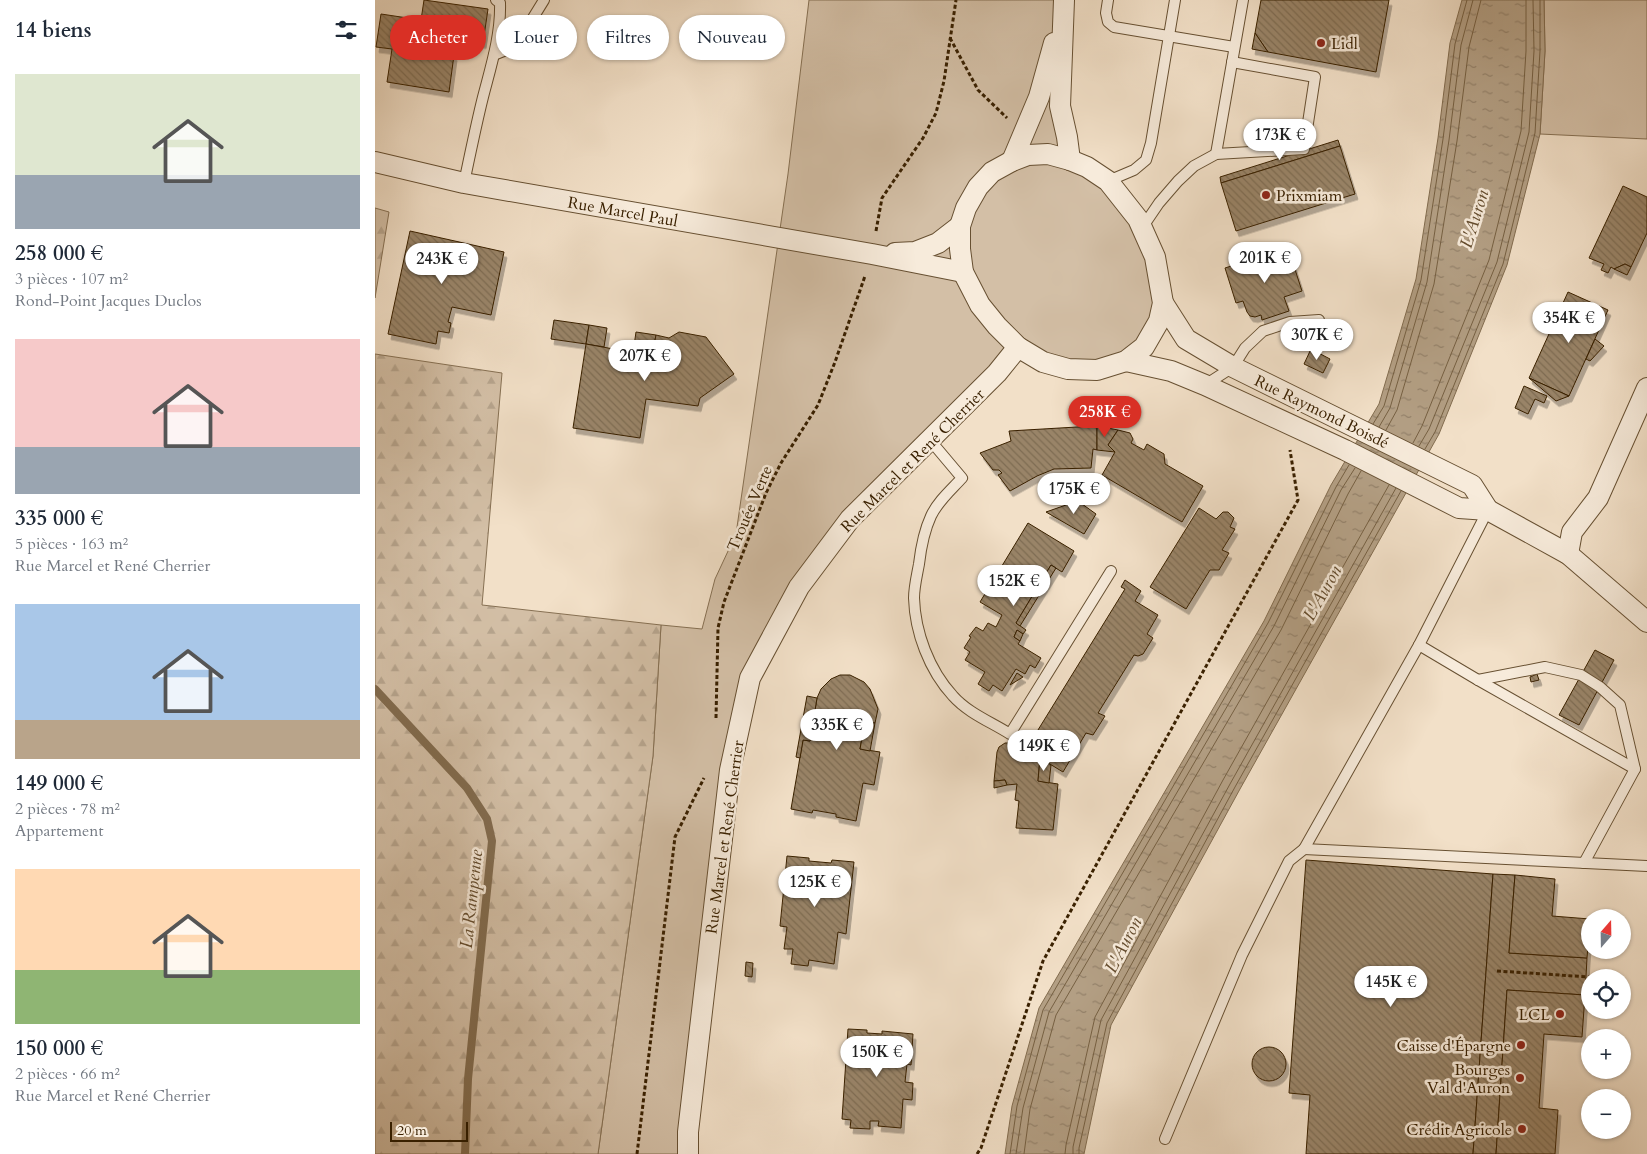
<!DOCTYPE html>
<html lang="fr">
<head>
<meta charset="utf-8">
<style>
  :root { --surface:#fff; --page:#f6f6f7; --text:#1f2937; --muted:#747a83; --accent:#d93025 }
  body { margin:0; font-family:Cardo,serif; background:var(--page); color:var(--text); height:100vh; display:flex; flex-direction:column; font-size:19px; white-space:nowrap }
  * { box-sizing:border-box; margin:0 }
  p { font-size:16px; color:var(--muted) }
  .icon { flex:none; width:28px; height:28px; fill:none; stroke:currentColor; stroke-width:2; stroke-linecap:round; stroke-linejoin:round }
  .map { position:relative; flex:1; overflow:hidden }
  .drawer { display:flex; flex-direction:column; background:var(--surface); width:375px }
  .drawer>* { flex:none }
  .banner { position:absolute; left:15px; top:15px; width:475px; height:45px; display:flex; gap:10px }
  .needle { width:32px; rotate:20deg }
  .fabs { position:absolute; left:1206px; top:909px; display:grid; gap:10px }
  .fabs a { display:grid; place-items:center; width:50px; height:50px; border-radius:50%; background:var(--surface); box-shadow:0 1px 4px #0004; font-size:25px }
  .scale { position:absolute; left:15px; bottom:12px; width:78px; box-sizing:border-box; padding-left:5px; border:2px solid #392000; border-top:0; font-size:14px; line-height:18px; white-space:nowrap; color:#392000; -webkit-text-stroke:4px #f7ebdb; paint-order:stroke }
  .price { position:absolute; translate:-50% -42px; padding:0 11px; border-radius:18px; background:#fff; color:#222; font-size:16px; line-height:32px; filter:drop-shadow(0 1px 2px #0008) }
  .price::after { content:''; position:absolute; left:50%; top:30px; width:15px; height:11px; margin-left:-8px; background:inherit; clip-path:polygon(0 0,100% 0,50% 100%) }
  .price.on { background:var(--accent); color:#fff }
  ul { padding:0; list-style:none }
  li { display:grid; align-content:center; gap:10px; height:265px; padding:0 15px }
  li span { display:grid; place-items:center; height:155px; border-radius:0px; color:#555 }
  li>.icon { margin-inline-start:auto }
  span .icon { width:90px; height:90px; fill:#fffc; stroke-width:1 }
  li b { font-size:21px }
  h2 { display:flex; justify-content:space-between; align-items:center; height:60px; padding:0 15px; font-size:21px }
  .chip { padding:0 18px; border-radius:22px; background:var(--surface); box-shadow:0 1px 4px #0004; font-size:18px; line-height:45px }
  .chip.on { background:var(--accent); color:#fff }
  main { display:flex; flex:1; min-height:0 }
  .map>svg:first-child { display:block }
</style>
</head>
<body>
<main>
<section class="drawer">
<h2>14 biens<svg class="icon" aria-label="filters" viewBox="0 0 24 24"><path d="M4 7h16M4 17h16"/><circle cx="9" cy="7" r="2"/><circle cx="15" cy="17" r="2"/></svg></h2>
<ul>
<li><span style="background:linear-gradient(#dfe7d0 65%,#9aa5b1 0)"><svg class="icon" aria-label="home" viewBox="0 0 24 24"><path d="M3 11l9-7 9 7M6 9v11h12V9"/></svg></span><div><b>258 000 €</b><p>3 pièces · 107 m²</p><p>Rond-Point Jacques Duclos</p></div></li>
<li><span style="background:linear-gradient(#f6c9c9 70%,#9aa5b1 0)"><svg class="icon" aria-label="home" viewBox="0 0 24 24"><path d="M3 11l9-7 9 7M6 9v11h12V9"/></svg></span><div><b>335 000 €</b><p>5 pièces · 163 m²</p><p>Rue Marcel et René Cherrier</p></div></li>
<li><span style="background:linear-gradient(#a9c7e8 75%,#b9a48a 0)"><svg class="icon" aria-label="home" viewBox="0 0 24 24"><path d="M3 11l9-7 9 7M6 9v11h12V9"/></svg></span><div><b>149 000 €</b><p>2 pièces · 78 m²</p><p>Appartement</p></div></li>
<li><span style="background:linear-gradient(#ffd9b3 65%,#8fb573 0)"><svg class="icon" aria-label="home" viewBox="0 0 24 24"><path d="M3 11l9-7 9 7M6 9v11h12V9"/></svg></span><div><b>150 000 €</b><p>2 pièces · 66 m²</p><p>Rue Marcel et René Cherrier</p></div></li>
</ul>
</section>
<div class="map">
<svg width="1272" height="1154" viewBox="0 0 1272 1154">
  <defs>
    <pattern id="forest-firs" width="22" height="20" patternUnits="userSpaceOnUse" patternTransform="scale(1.25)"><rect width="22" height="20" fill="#d3bfa6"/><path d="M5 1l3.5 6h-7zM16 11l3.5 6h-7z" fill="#b6a48d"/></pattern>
    <pattern id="water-ripples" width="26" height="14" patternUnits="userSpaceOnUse" patternTransform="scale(1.25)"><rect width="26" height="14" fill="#b39f84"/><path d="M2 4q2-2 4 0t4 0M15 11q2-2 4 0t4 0" fill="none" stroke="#93816a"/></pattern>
    <pattern id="building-back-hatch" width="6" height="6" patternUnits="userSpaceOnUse" patternTransform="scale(1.25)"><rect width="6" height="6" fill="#998468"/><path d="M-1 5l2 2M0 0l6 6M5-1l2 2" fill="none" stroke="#7e6c53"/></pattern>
    <filter id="shadow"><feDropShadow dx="3" dy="5.5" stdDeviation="0" flood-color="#0004"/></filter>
  </defs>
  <rect width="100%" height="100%" fill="#f2e0c8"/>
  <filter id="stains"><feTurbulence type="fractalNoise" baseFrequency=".004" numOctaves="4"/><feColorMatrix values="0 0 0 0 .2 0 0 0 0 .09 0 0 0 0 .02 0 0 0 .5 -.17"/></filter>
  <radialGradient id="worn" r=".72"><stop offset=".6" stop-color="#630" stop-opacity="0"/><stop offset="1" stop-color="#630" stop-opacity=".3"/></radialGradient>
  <g fill="#d3bfa6" stroke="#867053">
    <polygon points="434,0 689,0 695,160 763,219 788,303 769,347 722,370 643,348 475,519 375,678 313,1154 223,1154 278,756 286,625 327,629 340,579 361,534 413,174"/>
    <polygon points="1169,0 1272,0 1272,139 1165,134 1170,51"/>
  </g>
  <g fill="url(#forest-firs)" stroke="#867053">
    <polygon points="0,208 14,212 0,298"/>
    <polygon points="0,354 127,373 107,605 286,625 278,756 223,1154 0,1154"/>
  </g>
  <polygon fill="url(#water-ripples)" stroke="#826c4f" points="1087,0 1169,0 1170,51 1165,134 1132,265 1064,434 865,789 736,1025 709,1154 630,1154 637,1106 664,1008 889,621 956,485 1004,404 1041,279 1063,138 1075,43"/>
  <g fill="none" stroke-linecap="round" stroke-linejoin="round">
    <g stroke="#766042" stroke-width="1">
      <polyline points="998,424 1009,406 1046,280 1068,139 1080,44 1092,0"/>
      <polyline points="1004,427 1015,408 1052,282 1074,140 1086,45 1098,0"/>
      <polyline points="1011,430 1022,410 1059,284 1082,141 1094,47 1106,0"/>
      <polyline points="1038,443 1047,426 1114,260 1146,131 1151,51 1151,0"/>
      <polyline points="1044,446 1054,429 1122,262 1154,132 1159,51 1158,0"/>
      <polyline points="1050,449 1060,432 1128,264 1160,133 1165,51 1165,0"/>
      <polyline points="635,1154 642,1106 668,1010 893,623 961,487 974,465"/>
      <polyline points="641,1154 648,1108 674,1012 899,626 966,490 980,468"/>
      <polyline points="649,1154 655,1109 681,1015 906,630 973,494 986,471"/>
      <polyline points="690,1154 691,1145 720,1017 848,780 1014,485"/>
      <polyline points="698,1154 698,1147 726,1020 855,784 1021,488"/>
      <polyline points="704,1154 704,1148 732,1023 860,787 1026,491"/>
    </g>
    <polyline stroke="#826c4f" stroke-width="8" points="0,689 92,788 112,819 117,841 93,1079 90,1154"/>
  </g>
  <g fill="url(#building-back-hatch)" stroke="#392000" filter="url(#shadow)">
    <polygon points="49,0 113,9 108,43 33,32 31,48 79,55 74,92 12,82 17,49 1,47 6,14 46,20"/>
    <polygon points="886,0 1014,0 1001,72 893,52 880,33"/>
    <polygon points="880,33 893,52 877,49"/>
    <polygon points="963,140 965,146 846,183 845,177"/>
    <polygon points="965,146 980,194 861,231 846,183"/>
    <polygon points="1248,186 1272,197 1272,233 1256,267 1250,264 1239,269 1236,267 1233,273 1226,270 1229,264 1214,258"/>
    <polygon points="35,231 129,252 116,315 77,307 73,322 76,323 74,333 63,331 61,344 13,334"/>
    <polygon points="913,248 927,291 909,297 914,311 887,320 886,315 880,317 875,316 872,312 868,301 861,303 850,268"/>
    <polygon points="1250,264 1256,267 1252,275 1239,269"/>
    <polygon points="1193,292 1233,310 1194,396 1154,378"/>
    <polygon points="179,320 214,325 211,344 176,339"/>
    <polygon points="214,325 232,328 229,347 211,344"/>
    <polygon points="261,332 281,335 277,356 258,353"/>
    <polygon points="304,332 331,337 359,374 325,398 323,406 271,399 265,438 198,428 211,344 277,356 281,335 294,338"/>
    <polygon points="1220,339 1229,346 1215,361 1211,359"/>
    <polygon points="936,349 955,359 948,373 929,364"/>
    <polygon points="1154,378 1185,392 1194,396 1181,401"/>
    <polygon points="1149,386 1172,396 1169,403 1160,399 1153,414 1140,408"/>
    <polygon points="719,426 722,426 722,450 718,449 716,468 679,469 662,476 635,491 623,475 627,473 624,470 618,470 605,453 636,441 634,431"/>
    <polygon points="722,426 743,430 733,445 740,452 722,450"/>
    <polygon points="743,430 755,433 758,439 756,443 769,450 772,444 789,454 790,464 828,486 807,522 727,475 740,452 733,445"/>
    <polygon points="696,496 721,514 709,534 671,512 691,505 690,499"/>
    <polygon points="824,508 841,519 848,512 853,512 859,518 855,527 860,529 847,550 854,553 844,570 835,570 811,609 775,587"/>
    <polygon points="653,523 699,551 687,572 676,565 641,623 651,630 648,634 642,630 639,637 645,641 643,644 666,658 660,668 655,665 650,674 641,669 627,691 618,685 614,691 603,684 610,672 590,660 595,652 589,648 596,637 594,636 601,627 608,631 613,623 621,627 627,615 605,602"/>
    <polygon points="676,565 681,568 645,626 641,623"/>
    <polygon points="750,580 766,591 760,601 783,615 772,634 778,638 768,654 763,656 759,655 723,713 730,716 718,735 711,733 688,772 665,758 663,781 683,784 678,830 641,828 644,801 640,800 642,784 632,785 630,780 619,781 622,752 624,747 630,743 635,743 643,749 642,755 644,755 645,750 650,751 750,589 746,587"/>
    <polygon points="642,630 648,634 645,641 639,637"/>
    <polygon points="1220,650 1239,660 1204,725 1184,715"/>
    <polygon points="642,673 648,677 635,685"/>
    <polygon points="1162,674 1164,680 1156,682 1155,677"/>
    <polygon points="465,675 475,675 489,682 495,689 503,709 500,723 490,722 485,749 505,752 499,785 488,783 481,821 461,817 461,814 438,810 437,813 416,809 428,740 435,741 442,698 446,689 456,679"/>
    <polygon points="432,696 442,698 435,741 428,740 425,758 421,757"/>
    <polygon points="490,722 500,723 495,751 485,749"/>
    <polygon points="665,758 676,765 674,783 663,781"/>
    <polygon points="630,780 632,785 619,788 619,781"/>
    <polygon points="412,856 434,858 434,861 456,863 457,860 479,862 471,934 463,932 459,964 434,960 433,966 416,964 418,949 409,949 412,927 405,926"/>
    <polygon points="931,860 1118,874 1098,1154 931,1154 935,1095 914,1093"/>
    <polygon points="1118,874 1140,875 1134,953 1212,958 1210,995 1132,990 1121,1154 1098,1154"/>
    <polygon points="1140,875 1180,879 1177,916 1215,919 1212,958 1134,953"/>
    <polygon points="371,962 378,963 377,977 370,976"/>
    <polygon points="1132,990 1210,995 1207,1037 1169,1034 1164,1108 1183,1110 1180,1154 1121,1154"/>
    <polygon points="473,1029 492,1030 492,1033 507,1034 507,1031 538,1034 536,1065 532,1064 530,1082 538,1083 537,1100 528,1099 526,1128 503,1126 504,1121 495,1121 495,1129 475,1128 476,1120 467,1119"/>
    <circle cx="894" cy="1064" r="17"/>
  </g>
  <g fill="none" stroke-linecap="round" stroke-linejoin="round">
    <g stroke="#675032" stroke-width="12">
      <g id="lane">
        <polyline points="733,0 731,13 733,22 739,27 859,47"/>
        <polyline points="119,55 136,48 145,39 169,0"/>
        <polyline points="841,154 868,0"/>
        <polyline points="733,181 759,170 771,160 776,143 800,0"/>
        <path d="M89,183C95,155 101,125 108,97C116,66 126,35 125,3L121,0"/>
        <polyline points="767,228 784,203 803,181 819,166 841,154 929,149 940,77 857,62"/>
        <polyline points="830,385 858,367 870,348 888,331 915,322 944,320"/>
        <path d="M555,440L587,478C576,490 563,501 556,516C549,531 546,547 544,564C542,575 539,587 539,598C540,632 554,670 578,696C593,713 616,722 635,734L736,571"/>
        <polyline points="1113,510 1044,645 929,849 1272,866"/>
        <polyline points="1044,645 1103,680 1260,769"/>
        <polyline points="1103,680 1170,667 1206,675 1225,687 1245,705 1260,769 1209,863"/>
        <polyline points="790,1139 867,955 914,861 929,849"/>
      </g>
    </g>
    <g stroke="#675032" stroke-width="22">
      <g id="street">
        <polyline points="689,0 685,106 692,137 695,160"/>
        <polygon points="673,154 695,160 712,167 733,181 763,219 780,257 788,303 784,321 769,347 751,361 722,370 693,369 668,362 643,347 622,326 605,305 588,272 585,249 585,226 591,208 603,187 617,172 637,161 653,155"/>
        <polyline points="637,161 664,97 679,43"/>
        <polyline points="0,162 89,183 497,254 588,272"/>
        <polyline points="520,253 540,252 563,243 585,226"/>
        <polyline points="788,303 811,339 858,367 1097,485 1113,510"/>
        <polyline points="751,361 796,371 830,385 970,450 1084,508 1113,510 1193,554 1272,622"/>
        <polyline points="1193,554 1197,532 1223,498 1272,388"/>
        <polyline points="313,1154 313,1132 355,770 375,678 424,587 475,519 622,373 643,347"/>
      </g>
    </g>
    <g stroke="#392000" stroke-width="3" stroke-dasharray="4 2.5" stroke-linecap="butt">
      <polyline points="575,38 603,90 632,118"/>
      <polyline points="501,231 507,198 548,138 561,113 569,81 581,0"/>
      <polyline points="341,718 343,628 349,602 391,493 406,463 443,405 460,362 490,276"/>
      <polyline points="1122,971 1230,978"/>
      <polyline points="262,1154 300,837 329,778"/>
      <polyline points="602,1154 606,1148 668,961 923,500 915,450"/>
    </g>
    <use href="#lane" stroke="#f7ebdb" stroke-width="10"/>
    <use href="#street" stroke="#f7ebdb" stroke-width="20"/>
  </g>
  <g fill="#8f2418" stroke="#f7ebdb" stroke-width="2">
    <circle cx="946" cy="43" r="5"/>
    <circle cx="891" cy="195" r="5"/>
    <circle cx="1185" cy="1014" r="5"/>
    <circle cx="1146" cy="1045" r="5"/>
    <circle cx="1145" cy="1078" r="5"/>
    <circle cx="1147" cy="1129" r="5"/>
  </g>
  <g text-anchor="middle" stroke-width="5" stroke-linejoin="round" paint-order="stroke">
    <g font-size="16" fill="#392000" stroke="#f7ebdb" text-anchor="end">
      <text x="956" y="49" text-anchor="start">Lidl</text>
      <text x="901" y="201" text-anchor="start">Prixmiam</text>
      <text x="1175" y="1020">LCL</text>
      <text x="1136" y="1051">Caisse d'Épargne</text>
      <text x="1135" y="1075">Bourges<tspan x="1135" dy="18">Val d'Auron</tspan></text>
      <text x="1137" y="1135">Crédit Agricole</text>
    </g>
    <g font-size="16" fill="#392000" stroke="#f7ebdb">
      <text transform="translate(248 211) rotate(10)" y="6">Rue Marcel Paul</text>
      <text transform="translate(947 411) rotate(26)" y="6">Rue Raymond Boisdé</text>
      <text transform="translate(537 460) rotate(-45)" y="6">Rue Marcel et René Cherrier</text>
      <text transform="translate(374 508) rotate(-67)" y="6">Trouée Verte</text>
      <text transform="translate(349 837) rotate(-82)" y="6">Rue Marcel et René Cherrier</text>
    </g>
    <g font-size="18" font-style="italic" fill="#644c2e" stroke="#f7ebdb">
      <text transform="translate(1099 219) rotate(-73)" y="6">L'Auron</text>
      <text transform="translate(947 593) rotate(-61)" y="6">L'Auron</text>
      <text transform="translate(96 899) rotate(-84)" y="6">La Rampenne</text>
      <text transform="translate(748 945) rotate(-63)" y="6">L'Auron</text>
    </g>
  </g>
  <rect width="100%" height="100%" filter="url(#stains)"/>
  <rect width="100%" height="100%" fill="url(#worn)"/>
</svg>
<div class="fabs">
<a><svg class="needle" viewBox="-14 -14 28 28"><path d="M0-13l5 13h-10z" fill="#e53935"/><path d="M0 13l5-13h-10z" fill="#747a83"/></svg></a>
<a><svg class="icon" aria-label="locate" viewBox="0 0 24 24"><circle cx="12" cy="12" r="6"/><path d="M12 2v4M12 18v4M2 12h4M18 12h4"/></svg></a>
<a>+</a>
<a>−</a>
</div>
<div class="scale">20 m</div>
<b class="price" style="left:905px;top:161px">173K €</b>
<b class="price" style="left:890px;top:284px">201K €</b>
<b class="price" style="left:67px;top:285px">243K €</b>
<b class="price" style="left:1194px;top:344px">354K €</b>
<b class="price" style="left:942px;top:361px">307K €</b>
<b class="price" style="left:270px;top:382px">207K €</b>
<b class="price on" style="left:730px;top:438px">258K €</b>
<b class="price" style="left:699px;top:515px">175K €</b>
<b class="price" style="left:639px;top:607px">152K €</b>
<b class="price" style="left:462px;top:751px">335K €</b>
<b class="price" style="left:669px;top:772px">149K €</b>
<b class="price" style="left:440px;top:908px">125K €</b>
<b class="price" style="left:1016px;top:1008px">145K €</b>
<b class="price" style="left:502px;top:1078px">150K €</b>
<div class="banner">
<a class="chip on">Acheter</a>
<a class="chip">Louer</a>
<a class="chip">Filtres</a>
<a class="chip">Nouveau</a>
</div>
</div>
</main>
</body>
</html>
